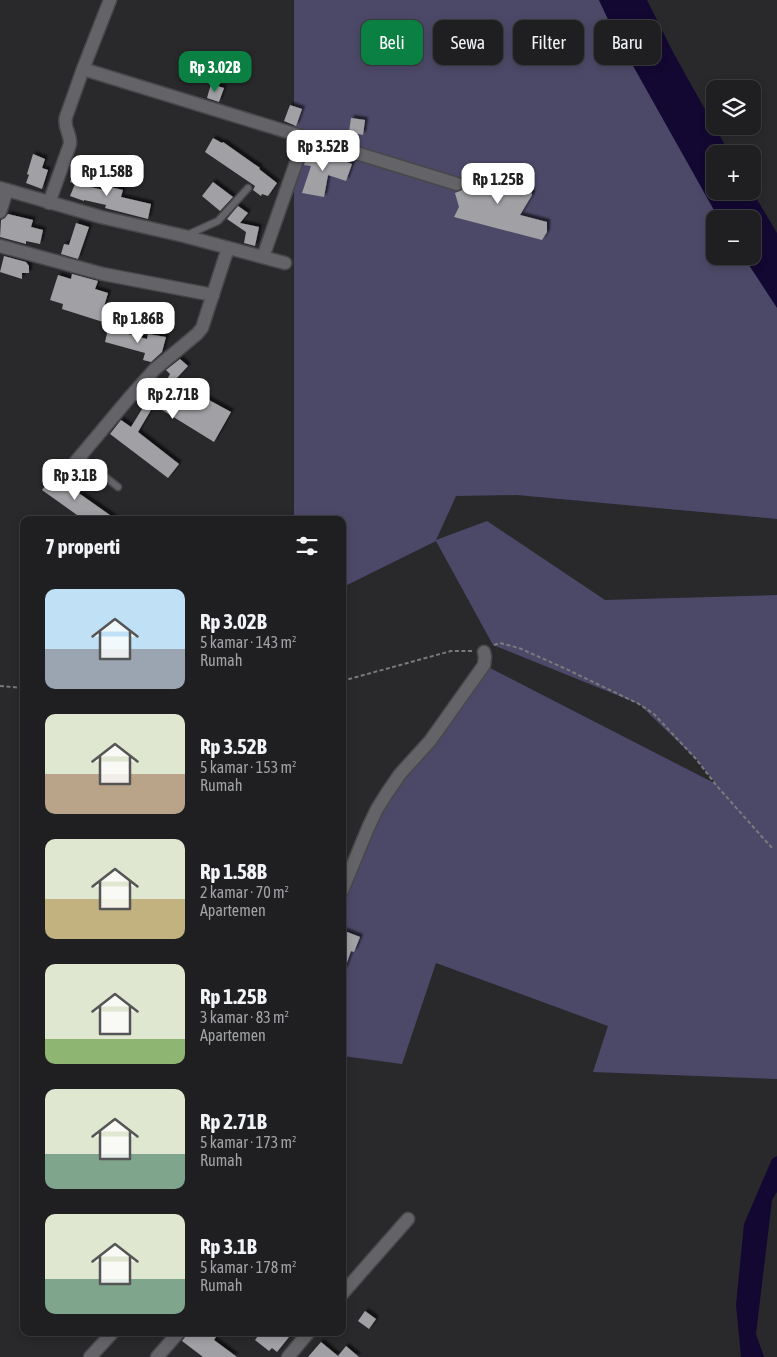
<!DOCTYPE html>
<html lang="id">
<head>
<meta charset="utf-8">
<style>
  :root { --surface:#1f1f21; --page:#27272a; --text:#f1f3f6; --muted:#a1a2a5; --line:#3c3d3f; --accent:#0b8043 }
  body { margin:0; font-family:"Asap Condensed",sans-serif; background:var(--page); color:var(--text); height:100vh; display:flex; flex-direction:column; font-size:19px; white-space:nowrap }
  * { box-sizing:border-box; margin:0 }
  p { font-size:16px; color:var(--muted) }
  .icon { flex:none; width:28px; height:28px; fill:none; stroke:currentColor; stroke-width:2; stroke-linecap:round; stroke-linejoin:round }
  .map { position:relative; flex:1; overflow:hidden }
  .drawer { position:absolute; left:20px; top:516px; width:326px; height:820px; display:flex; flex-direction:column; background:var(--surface); border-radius:10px; box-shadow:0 2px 8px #0003,0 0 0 1px var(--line) }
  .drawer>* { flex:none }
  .guide { position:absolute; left:361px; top:20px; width:340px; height:45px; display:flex; gap:10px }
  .controls { position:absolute; left:706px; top:80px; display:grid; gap:10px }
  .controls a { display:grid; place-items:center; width:55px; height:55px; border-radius:10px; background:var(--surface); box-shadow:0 2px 8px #0003,0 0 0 1px var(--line); font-size:25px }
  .price { position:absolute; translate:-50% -42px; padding:0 11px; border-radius:10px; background:#fff; color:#222; font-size:16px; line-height:32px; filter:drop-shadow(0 1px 2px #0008) }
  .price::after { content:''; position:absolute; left:50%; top:30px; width:15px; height:11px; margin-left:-8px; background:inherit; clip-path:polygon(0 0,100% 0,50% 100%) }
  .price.current { background:var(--accent); color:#fff }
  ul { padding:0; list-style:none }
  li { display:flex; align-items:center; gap:15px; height:125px; padding:0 25px }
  li span { display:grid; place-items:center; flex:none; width:140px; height:100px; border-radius:10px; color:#555 }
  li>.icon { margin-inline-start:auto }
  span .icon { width:60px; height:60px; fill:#fffc; stroke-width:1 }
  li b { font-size:21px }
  h2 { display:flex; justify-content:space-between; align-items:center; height:60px; padding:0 25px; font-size:21px }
  .chip { padding:0 18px; border-radius:10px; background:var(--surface); box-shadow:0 2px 8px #0003,0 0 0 1px var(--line); font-size:18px; line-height:45px }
  .chip.current { background:var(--accent); color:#fff }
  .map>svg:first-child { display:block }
</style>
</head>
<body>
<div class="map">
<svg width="777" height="1357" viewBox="0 0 777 1357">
  <defs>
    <filter id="shadow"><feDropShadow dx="3" dy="-3" stdDeviation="1" flood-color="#0009"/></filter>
  </defs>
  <rect width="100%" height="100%" fill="#29292c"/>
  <polygon fill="#4c4968" points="294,0 599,0 614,32 726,219 715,219 715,256 749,256 777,303 777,519 517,495 456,496 436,540 487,521 605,600 777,595 777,1079 593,1072 608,1026 436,963 402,1064 343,1056 343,898 387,793 484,665 716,784 696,759 639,704 493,645 436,541 343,587 342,520 294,520"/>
  <g fill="#130832">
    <polygon points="599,0 647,0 674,54 730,154 715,154 715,191 752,191 777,233 777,308 743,256 752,256 752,219 719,219 614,32"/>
    <polygon points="777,1156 777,1192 772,1200 756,1334 764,1357 741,1357 736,1305 744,1224 772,1159"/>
  </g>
  <g fill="#a1a1a5" filter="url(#shadow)">
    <polygon points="211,84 224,88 219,102 207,98"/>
    <polygon points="290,105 302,109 296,126 284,121"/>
    <polygon points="351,118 365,120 363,135 349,132"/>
    <polygon points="213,138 222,143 223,142 260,168 259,169 277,183 268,196 262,194 261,196 253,190 255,186 205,152"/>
    <polygon points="309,150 325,153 325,154 352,164 346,181 328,175 324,197 302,193 311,166 304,165"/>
    <polygon points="33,154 45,159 42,168 48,170 42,189 26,183 29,175 27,174"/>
    <polygon points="75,169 94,177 90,187 109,191 110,187 123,190 121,197 151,204 148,219 105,208 106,205 84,200 84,201 70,196 75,184 70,182"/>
    <polygon points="461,170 530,186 532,195 520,215 547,222 547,232 542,240 454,217 459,207 455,193 462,190 465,186 465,182 462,178"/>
    <polygon points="213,182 233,197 220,211 202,196"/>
    <polygon points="238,206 248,213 240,223 259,227 255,246 244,243 246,232 227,219"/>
    <polygon points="8,214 33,220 31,227 43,230 40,244 26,241 26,244 0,237 1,220 5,218"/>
    <polygon points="76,223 89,227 78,259 61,254 64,244 69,245"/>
    <polygon points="4,256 26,262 29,266 29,273 22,273 22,279 0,272"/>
    <polygon points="72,274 98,281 95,289 108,293 103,310 103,322 62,309 63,304 50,300 58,275 71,279"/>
    <polygon points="108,329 147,339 148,334 166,337 162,352 151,362 143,360 145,353 105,342"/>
    <polygon points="180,359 188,366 174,381 231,412 214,442 154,405 138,432 179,464 168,478 110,434 121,420 131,427 147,401 152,404 158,397 170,374 166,370"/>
    <polygon points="53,475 117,520 84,520 42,490"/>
    <polygon points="342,930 360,937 354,952 351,951 344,971 342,971"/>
    <polygon points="365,1311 376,1319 369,1329 358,1321"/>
    <polygon points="187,1332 219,1332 214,1340 237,1357 203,1357 182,1341 185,1337"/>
    <polygon points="261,1332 293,1332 277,1352 272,1348 269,1351 255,1340"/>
    <polygon points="321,1342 338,1356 346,1346 359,1357 308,1357"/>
  </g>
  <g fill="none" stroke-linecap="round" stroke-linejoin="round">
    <g stroke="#48474a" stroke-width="9">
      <g id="service">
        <polyline points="187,235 218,221 248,188"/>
        <polyline points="80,457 118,487"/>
      </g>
    </g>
    <g stroke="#48474a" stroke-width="15">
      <g id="minor">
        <polyline points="83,69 457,184"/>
        <polyline points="0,188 101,217 184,236 285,263"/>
        <path d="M49,203L70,144C71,134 63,127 66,117L83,69L110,0"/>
        <polyline points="0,212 7,190"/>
        <polyline points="0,246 103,274 213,295"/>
        <polyline points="263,257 305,137"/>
        <polyline points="67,472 129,398 155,369 197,334 202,328 228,248"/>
        <polyline points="342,891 368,828 377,809 387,793 400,774 430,741 484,665 485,657 484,652"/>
        <polyline points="342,1294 408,1219"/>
        <polyline points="90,1357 113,1332"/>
        <polyline points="157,1357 179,1332"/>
        <polyline points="288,1357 309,1332"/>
      </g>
    </g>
    <g stroke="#7a7a7d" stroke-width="2" stroke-dasharray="4 2.5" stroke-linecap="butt">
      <polyline points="494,645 500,643 519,648 564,668 639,704 654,714 696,759 716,785 772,848"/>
      <polyline points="342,681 451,651 474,651"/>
      <polyline points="0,686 24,688"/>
    </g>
    <use href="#service" stroke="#646468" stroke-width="6"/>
    <use href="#minor" stroke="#646468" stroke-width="12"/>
  </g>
</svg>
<div class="controls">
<a><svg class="icon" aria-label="layers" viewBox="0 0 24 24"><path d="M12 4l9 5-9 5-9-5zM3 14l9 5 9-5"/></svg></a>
<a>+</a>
<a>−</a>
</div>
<b class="price current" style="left:215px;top:93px">Rp 3.02B</b>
<b class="price" style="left:323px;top:172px">Rp 3.52B</b>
<b class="price" style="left:107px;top:197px">Rp 1.58B</b>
<b class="price" style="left:498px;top:205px">Rp 1.25B</b>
<b class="price" style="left:138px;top:344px">Rp 1.86B</b>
<b class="price" style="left:173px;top:420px">Rp 2.71B</b>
<b class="price" style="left:75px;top:501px">Rp 3.1B</b>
<div class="guide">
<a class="chip current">Beli</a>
<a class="chip">Sewa</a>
<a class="chip">Filter</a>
<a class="chip">Baru</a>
</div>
<section class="drawer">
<h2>7 properti<svg class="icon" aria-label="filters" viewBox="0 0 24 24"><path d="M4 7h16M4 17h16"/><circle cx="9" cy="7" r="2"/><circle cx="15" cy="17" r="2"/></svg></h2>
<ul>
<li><span style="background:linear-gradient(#bfe0f5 60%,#9aa5b1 0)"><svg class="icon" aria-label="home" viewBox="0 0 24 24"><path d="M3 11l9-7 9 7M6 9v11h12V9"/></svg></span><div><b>Rp 3.02B</b><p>5 kamar · 143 m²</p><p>Rumah</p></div></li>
<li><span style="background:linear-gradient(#dfe7d0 60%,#b9a48a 0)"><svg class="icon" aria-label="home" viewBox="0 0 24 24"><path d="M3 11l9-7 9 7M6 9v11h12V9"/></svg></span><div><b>Rp 3.52B</b><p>5 kamar · 153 m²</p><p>Rumah</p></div></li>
<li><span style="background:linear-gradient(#dfe7d0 60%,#c2b280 0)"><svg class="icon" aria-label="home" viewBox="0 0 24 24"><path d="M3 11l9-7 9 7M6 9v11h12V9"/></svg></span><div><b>Rp 1.58B</b><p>2 kamar · 70 m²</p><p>Apartemen</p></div></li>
<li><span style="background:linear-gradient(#dfe7d0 75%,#8fb573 0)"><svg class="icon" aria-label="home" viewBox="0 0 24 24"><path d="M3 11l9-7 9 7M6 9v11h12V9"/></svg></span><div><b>Rp 1.25B</b><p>3 kamar · 83 m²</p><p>Apartemen</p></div></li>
<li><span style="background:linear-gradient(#dfe7d0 65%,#7fa58c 0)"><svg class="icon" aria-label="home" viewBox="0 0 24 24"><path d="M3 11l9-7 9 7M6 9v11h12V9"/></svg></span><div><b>Rp 2.71B</b><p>5 kamar · 173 m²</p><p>Rumah</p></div></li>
<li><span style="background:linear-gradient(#dfe7d0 65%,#7fa58c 0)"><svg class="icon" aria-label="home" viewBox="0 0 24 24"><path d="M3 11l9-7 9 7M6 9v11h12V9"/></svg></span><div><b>Rp 3.1B</b><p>5 kamar · 178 m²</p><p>Rumah</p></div></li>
</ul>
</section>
</div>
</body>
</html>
